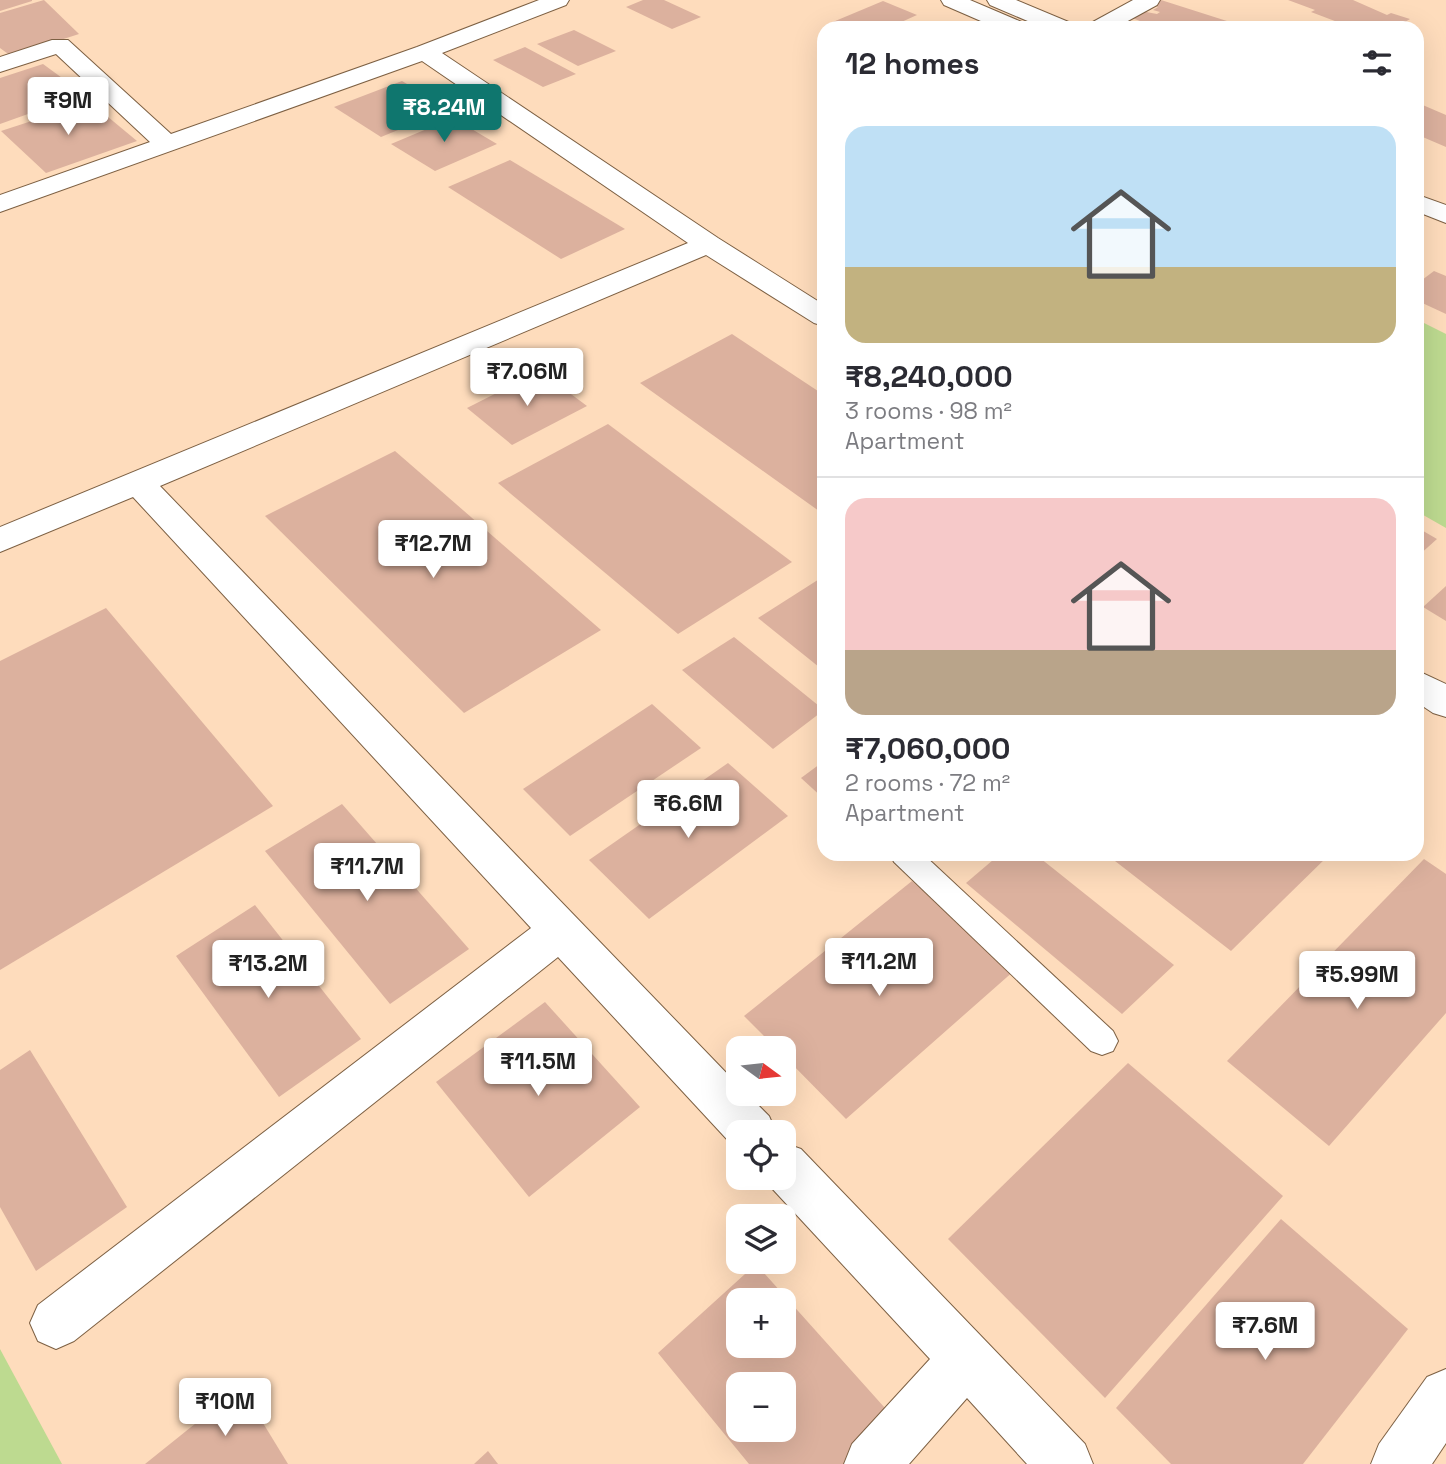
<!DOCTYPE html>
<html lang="en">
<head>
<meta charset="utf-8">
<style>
  :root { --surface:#fff; --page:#f2f2f3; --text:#2b2b33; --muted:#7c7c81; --line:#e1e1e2; --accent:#0f766e }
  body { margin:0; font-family:"Space Grotesk",sans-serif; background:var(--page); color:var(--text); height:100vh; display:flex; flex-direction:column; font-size:26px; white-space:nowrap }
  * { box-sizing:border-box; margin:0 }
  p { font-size:23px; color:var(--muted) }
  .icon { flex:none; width:38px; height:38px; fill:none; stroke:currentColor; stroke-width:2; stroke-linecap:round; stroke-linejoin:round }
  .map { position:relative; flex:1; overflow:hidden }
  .side { position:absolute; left:817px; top:21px; width:607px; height:840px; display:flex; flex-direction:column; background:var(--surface); border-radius:21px; box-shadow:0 7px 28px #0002 }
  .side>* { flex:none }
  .needle { width:46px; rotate:105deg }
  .fabs { position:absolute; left:726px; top:1036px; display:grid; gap:14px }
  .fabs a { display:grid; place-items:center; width:70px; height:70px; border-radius:14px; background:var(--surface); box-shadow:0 7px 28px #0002; font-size:35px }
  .price { position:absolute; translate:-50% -60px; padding:0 16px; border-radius:7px; background:#fff; color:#222; font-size:23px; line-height:46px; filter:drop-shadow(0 2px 4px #0008) }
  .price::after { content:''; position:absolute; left:50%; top:42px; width:21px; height:16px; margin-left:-10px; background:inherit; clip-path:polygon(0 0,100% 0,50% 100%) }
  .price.selected { background:var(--accent); color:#fff }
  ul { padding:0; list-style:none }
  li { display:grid; align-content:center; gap:14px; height:371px; padding:0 28px }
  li+li { border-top:2px solid var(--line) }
  li span { display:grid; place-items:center; height:217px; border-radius:21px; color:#555 }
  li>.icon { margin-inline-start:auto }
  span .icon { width:126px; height:126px; fill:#fffc; stroke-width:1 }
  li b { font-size:30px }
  h2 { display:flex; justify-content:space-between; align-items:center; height:84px; padding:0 28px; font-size:30px }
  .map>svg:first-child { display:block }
</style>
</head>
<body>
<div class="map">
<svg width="1446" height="1464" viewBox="0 0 1446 1464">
  <rect width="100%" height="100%" fill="#fedcbc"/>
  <g fill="#bdda90">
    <polygon points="1418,320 1446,334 1446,528 1418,512"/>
    <polygon points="0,1349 62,1464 0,1464"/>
  </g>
  <g fill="#dcb19e" fill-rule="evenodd">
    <polygon points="0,0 32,0 32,1 0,11"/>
    <polygon points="44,0 79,34 11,56 0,48 0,13"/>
    <polygon points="643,0 664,0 701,17 672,29 626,7"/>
    <polygon points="1161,0 1230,22 1225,24 1234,28 1162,28 1163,26 1152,21 1147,24 1130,17 1141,11 1157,14 1160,12 1153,10 1158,7 1153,5"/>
    <polygon points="1288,0 1353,0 1387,15 1391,13 1410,19 1402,24 1380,24 1389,28 1348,26 1311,12 1315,10"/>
    <polygon points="883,1 917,15 888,28 836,28 828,24"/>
    <polygon points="922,21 939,28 906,28"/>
    <polygon points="574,30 616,51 578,66 537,44"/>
    <polygon points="525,47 576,74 543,87 493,60"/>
    <polygon points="43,64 84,94 0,124 0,78"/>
    <polygon points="402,81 449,109 381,137 334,107"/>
    <polygon points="90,102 137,141 46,173 1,131"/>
    <polygon points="1418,103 1446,115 1446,147 1418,135"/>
    <polygon points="453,118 497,144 435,171 391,144"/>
    <polygon points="510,160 625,229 561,259 448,187"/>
    <polygon points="1434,271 1446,276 1446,314 1418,301 1418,283"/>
    <polygon points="732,334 824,395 824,508 819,511 640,383"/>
    <polygon points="540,371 587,406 512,445 467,408"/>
    <polygon points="608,424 792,562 678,634 498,483"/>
    <polygon points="395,451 601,630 464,713 265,516"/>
    <polygon points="1418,528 1437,539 1418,556"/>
    <polygon points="824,576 824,671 758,618"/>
    <polygon points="1446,586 1446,621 1423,607"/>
    <polygon points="106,608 273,806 0,970 0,661"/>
    <polygon points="734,637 824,710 773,749 682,670"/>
    <polygon points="652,704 701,748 570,836 523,789"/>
    <polygon points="824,761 824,799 801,778"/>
    <polygon points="728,763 788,816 649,919 589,860"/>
    <polygon points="342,804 469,949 390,1004 265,851"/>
    <polygon points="1000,854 1035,854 1174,965 1122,1014 966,883"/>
    <polygon points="1106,854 1330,854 1231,951"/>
    <polygon points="1424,859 1446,874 1446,1013 1329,1146 1227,1061"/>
    <polygon points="912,881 1015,970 846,1119 784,1056 784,1048 776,1048 744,1016"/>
    <polygon points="255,905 361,1039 279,1097 176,956"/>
    <polygon points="545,1002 640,1107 529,1197 436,1082"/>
    <polygon points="30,1050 127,1207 36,1271 0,1207 0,1070"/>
    <polygon points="1128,1063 1283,1196 1105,1398 948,1239"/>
    <polygon points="1281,1219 1408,1329 1303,1464 1171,1464 1116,1408"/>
    <path d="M756,1264L893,1417L848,1464H749L658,1353ZM738,1300H784V1346H738ZM738,1384H784V1430H738Z"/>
    <polygon points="241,1387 288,1464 145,1464"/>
    <polygon points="488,1451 498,1464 474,1464"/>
  </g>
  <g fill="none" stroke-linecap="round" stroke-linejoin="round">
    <g stroke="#7d6043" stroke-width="2">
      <polygon id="lane" points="890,854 923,854 1113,1031 1118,1041 1113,1051 1102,1055 1091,1051 894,862"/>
    </g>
    <g stroke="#7d6043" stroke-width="2">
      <g id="street">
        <polygon points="539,0 569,0 566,5 442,53 718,238 824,305 824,326 814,323 706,255 160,486 738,1085 738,1094 747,1094 769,1116 776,1132 738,1132 738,1149 735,1148 558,957 74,1341 56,1349 38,1341 30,1323 38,1305 531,928 133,497 0,552 0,527 688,243 422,61 0,212 0,195 150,142 56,54 0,72 0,57 52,40 68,40 171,134 417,47"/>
        <polygon points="1133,0 1160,0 1157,5 1115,28 1088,28 1091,23"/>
        <polygon points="1418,671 1446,684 1446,717 1433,713 1418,703"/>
        <polygon points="784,1143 801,1149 1085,1444 1093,1464 1027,1464 967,1398 909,1464 844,1464 852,1444 930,1359 767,1183 765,1178 784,1178"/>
        <polygon points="1446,1369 1446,1443 1432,1464 1371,1464 1379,1444 1427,1377"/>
      </g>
    </g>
    <g stroke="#7d6043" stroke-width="2">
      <g id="secondary">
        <polygon points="941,0 970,0 1024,23 1027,28 997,28 944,5"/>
        <polygon points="987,0 1016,0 1071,23 1074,28 1044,28 990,5"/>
        <polygon points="1418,195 1446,205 1446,223 1418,212"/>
      </g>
    </g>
    <use href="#lane" fill="#fff" fill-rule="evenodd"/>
    <use href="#street" fill="#fff" fill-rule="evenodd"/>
    <use href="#secondary" fill="#fff" fill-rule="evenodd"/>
  </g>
</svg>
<div class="fabs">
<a><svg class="needle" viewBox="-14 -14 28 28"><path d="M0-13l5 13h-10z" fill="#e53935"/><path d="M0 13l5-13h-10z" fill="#7c7c81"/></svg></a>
<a><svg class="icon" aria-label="locate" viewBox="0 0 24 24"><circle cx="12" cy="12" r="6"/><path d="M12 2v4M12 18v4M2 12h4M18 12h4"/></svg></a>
<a><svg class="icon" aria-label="layers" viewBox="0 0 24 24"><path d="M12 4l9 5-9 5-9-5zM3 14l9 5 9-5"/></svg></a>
<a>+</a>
<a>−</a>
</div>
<b class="price" style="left:68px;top:137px">₹9M</b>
<b class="price selected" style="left:444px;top:144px">₹8.24M</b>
<b class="price" style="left:527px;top:408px">₹7.06M</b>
<b class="price" style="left:433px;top:580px">₹12.7M</b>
<b class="price" style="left:688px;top:840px">₹6.6M</b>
<b class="price" style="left:367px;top:903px">₹11.7M</b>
<b class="price" style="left:879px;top:998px">₹11.2M</b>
<b class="price" style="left:268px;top:1000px">₹13.2M</b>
<b class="price" style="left:1357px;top:1011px">₹5.99M</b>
<b class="price" style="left:538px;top:1098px">₹11.5M</b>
<b class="price" style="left:1265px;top:1362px">₹7.6M</b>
<b class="price" style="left:225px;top:1438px">₹10M</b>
<section class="side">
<h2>12 homes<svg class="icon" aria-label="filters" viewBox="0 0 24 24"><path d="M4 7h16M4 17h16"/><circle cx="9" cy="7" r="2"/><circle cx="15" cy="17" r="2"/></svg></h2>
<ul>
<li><span style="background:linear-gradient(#bfe0f5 65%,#c2b280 0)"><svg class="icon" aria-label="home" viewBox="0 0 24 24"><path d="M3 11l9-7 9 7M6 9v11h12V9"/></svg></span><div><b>₹8,240,000</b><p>3 rooms · 98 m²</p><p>Apartment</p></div></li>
<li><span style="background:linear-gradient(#f6c9c9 70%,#b9a48a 0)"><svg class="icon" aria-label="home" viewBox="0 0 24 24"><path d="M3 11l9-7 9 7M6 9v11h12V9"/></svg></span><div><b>₹7,060,000</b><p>2 rooms · 72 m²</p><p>Apartment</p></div></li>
</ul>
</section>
</div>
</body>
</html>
